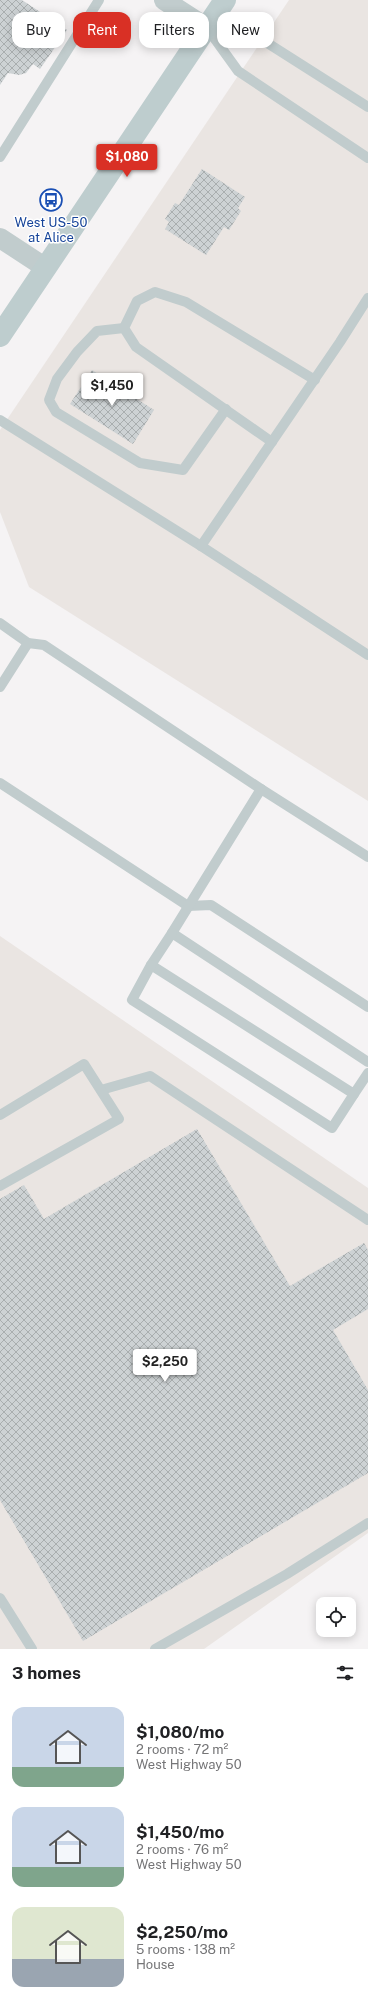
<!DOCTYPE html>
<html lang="en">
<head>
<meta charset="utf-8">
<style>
  :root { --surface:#fff; --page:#f6f6f6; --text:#202124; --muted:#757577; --accent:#d93025 }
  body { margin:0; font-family:"Public Sans",sans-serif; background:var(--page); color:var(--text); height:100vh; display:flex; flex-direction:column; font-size:15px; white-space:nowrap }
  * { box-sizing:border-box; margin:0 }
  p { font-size:13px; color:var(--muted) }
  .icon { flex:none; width:22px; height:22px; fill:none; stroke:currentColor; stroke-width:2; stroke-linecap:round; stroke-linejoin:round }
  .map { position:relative; height:1649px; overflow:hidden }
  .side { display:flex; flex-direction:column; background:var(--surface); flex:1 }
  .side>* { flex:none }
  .banner { position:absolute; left:12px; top:12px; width:344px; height:36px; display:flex; gap:8px }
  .buttons { position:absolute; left:316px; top:1597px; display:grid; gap:8px }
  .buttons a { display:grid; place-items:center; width:40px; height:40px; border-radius:8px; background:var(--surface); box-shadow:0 2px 10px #0003; font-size:20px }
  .price { position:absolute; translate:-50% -34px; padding:0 9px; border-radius:4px; background:#fff; color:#222; font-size:13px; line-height:26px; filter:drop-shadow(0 1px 2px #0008) }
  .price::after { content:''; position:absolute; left:50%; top:24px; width:12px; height:9px; margin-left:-6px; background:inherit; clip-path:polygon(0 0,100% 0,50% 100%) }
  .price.active { background:var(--accent); color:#fff }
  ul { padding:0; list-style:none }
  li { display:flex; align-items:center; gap:12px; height:100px; padding:0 12px }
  li span { display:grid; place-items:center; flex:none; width:112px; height:80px; border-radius:12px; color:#555 }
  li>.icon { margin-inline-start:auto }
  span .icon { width:48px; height:48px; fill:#fffc; stroke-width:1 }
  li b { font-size:17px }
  h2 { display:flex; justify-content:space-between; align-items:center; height:48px; padding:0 12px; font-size:17px }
  .tag { padding:0 14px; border-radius:12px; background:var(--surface); box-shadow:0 2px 10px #0003; font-size:14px; line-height:36px }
  .tag.active { background:var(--accent); color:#fff }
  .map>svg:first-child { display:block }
</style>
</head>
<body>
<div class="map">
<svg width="368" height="1649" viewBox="0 0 368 1649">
  <defs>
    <pattern id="building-cross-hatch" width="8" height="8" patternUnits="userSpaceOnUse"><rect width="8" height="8" fill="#cdd2d4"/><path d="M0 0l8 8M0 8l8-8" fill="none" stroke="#a9aeaf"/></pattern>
  </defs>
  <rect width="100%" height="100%" fill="#f5f3f4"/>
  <g fill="#eae5e2">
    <polygon points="289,0 368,0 368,801 29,587 0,512 0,430"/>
    <polygon points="0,936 368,1188 368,1533 204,1649 0,1649"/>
  </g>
  <g fill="url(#building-cross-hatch)">
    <polygon points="0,0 22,0 67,30 40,69 33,64 26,73 19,75 8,73 0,85"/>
    <polygon points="202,169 245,197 238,208 241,211 229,230 224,227 206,255 165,229 169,222 165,219 175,203 179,205"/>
    <polygon points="92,370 154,410 133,444 70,404"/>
    <polygon points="197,1129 290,1286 364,1243 368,1250 368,1309 333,1330 368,1390 368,1473 83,1641 0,1500 0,1199 24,1185 44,1219"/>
  </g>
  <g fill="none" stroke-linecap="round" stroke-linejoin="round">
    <g stroke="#c1cccd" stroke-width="10">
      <polyline points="207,28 238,71 368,158"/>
      <polyline points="207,28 250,32 368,107"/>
      <polyline points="0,157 99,0"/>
      <polyline points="124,328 97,331 77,352 57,379 49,400 56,412 140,463 183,470 226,409"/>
      <polyline points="0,420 201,546 368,655"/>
      <polyline points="272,442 136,347 124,328 137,301 155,292 186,302 315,380"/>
      <polyline points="201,546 340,342 368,298"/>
      <polyline points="0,623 28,643 44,645 261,789"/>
      <polyline points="0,687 28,643"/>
      <polyline points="0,783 188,906 211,905 368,1007"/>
      <polyline points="368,857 261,789 172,933 368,1062"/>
      <polyline points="172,933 151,965 354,1094 368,1073"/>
      <polyline points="151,965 132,1000 332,1128 354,1094"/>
      <polyline points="101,1090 150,1076 368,1220"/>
      <polyline points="0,1115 84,1064 119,1119 0,1186"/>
      <polyline points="0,1598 32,1649"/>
      <polyline points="155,1649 287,1574 368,1523"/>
    </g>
    <g stroke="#c1cccd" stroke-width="20">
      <polyline points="164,0 207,28"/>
      <polyline points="0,238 46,268"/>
    </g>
    <polyline stroke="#becdce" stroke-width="22" points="0,336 225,0"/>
  </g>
  <defs>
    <g id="bus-ring" transform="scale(1.15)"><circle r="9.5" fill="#fff" stroke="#1a4fb4" stroke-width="1.5"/><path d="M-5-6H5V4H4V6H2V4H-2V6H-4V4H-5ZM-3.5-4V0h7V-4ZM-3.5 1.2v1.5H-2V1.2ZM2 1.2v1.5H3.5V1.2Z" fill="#1a4fb4"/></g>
  </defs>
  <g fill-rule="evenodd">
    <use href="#bus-ring" x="51" y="200"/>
  </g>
  <g text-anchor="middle" stroke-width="3" stroke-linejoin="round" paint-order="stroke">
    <g font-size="13" fill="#164399" stroke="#fff">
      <text x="51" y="227">West US-50<tspan x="51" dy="15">at Alice</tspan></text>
    </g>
  </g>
</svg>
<div class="buttons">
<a><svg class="icon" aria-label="locate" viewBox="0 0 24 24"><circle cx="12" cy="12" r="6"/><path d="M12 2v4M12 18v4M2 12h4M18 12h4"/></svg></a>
</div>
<b class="price active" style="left:127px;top:178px">$1,080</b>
<b class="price" style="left:112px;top:407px">$1,450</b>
<b class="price" style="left:165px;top:1383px">$2,250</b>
<div class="banner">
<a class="tag">Buy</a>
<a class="tag active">Rent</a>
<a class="tag">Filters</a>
<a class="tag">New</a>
</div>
</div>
<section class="side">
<h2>3 homes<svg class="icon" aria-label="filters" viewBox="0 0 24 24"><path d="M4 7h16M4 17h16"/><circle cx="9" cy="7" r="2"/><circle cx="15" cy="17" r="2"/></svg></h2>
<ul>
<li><span style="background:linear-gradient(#c9d6e8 75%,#7fa58c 0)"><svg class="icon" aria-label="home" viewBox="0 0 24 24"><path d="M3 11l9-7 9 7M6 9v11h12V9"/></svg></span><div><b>$1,080/mo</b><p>2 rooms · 72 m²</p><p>West Highway 50</p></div></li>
<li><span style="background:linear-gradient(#c9d6e8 75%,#7fa58c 0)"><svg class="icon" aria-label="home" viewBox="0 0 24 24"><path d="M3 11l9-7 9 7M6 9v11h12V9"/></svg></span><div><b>$1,450/mo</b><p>2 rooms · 76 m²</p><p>West Highway 50</p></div></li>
<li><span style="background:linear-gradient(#dfe7d0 65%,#9aa5b1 0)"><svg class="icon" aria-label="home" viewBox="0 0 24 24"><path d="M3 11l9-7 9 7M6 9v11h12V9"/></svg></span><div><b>$2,250/mo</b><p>5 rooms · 138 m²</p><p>House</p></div></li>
</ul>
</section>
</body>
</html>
